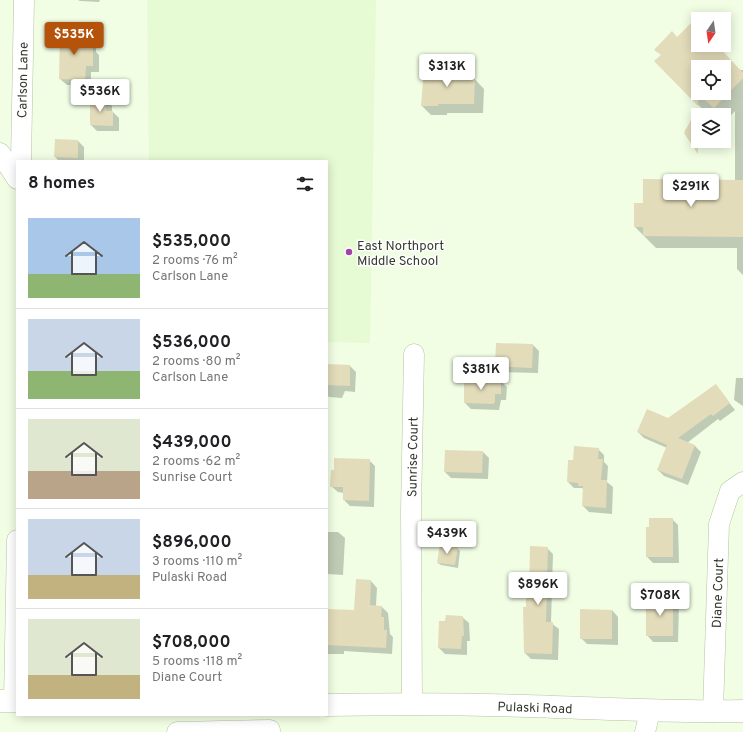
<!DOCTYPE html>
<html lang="en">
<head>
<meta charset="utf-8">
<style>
  :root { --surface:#fff; --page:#f2f2f2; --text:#202124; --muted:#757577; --line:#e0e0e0; --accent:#b45309 }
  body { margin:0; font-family:Overpass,sans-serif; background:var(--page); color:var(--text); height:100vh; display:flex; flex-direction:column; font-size:15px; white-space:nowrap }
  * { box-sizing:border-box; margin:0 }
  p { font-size:13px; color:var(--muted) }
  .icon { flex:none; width:22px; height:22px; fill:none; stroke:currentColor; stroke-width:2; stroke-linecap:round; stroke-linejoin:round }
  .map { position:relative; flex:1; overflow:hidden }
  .sheet { position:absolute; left:16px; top:160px; width:312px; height:556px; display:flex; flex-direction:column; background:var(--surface); border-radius:0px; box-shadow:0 2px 10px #0003 }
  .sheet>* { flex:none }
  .needle { width:26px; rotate:193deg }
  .fabs { position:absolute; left:691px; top:12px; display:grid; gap:8px }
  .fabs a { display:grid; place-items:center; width:40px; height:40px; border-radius:0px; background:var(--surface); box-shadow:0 2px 10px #0003; font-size:20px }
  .price { position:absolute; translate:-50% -34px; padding:0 9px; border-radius:4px; background:#fff; color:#222; font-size:13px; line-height:26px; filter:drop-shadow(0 1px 2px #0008) }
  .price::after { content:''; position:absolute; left:50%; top:24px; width:12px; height:9px; margin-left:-6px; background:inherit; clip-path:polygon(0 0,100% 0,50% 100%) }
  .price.selected { background:var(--accent); color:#fff }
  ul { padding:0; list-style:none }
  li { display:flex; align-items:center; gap:12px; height:100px; padding:0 12px }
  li+li { border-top:1px solid var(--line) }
  li span { display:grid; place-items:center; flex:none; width:112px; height:80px; border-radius:0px; color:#555 }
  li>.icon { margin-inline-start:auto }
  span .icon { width:48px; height:48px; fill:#fffc; stroke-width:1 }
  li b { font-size:17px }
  h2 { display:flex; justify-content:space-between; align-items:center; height:48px; padding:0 12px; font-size:17px }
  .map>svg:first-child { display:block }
</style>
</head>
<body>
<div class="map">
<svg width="743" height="732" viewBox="0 0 743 732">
  <rect width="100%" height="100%" fill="#f1fee4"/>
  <polygon fill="#e6fad3" points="147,0 376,0 370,343 327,342 327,161 149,161"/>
  <g fill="#0003" fill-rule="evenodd">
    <polygon points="78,0 100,0 99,2 80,1"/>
    <path d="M698,27V45H716L740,70H743V275L737,269V248H656L635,227L644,204L735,181V111L724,123V115H708L656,61L677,38ZM698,67H724V93H698Z"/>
    <polygon points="82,33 96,47 96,52 99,55 99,72 91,72 91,85 67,85 60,79"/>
    <polygon points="467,71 484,89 483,113 447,113 447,115 431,115 422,106"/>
    <polygon points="91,100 106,100 112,106 112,111 119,118 119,131 97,131 91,125"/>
    <polygon points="698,123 698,141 703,141 701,144 694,144 686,136 685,130 690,125"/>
    <polygon points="55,140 78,141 84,147 84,161 59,161 55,157"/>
    <polygon points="533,345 539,351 538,373 503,372 496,366"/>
    <polygon points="327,364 329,365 350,366 356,372 355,392 345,391 342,398 329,397 327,395"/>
    <polygon points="736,378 743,378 743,406 734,400"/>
    <polygon points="500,381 507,387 506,400 501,400 499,410 471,409 465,403"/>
    <polygon points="715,385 735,410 720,421 718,419 687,443 695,446 701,452 688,485 664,476 658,470 667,448 644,438 638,432 668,420"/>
    <polygon points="598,449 604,455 604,462 608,466 607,482 613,487 612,514 589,512 583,506 584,490 582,488 574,488 568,482 574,461"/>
    <polygon points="483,452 489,458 488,479 451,478 445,472"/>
    <polygon points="369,460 375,466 374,507 350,506 344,500 344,493 338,492 331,486 335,471"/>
    <polygon points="672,519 678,525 679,563 653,563 647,557 650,528"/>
    <polygon points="327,532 338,532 345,538 343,575 327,574"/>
    <polygon points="457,548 460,551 458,568 441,565 438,563"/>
    <polygon points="547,548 553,554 551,623 559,629 558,660 531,659 525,653 527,608"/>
    <polygon points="371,581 377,588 376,606 382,607 388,613 390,634 393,637 392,654 344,651 344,654 327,654 327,610 355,611"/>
    <polygon points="673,598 679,604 678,642 653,642 647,635 650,600"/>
    <polygon points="612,610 618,617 618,645 587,644 581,638"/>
    <polygon points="462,617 469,623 470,641 467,641 467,655 445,654 439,648"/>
  </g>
  <g fill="#e3dcba" fill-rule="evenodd">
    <path d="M698,16V45H717L743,73V78L714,108L698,94V106L654,61L661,55L654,50L672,31L677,37ZM698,67H724V93H698Z"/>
    <polygon points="60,32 82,32 82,40 90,40 90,48 93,48 93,66 86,66 85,80 59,79"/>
    <polygon points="424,69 467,70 467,78 475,78 474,104 438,104 438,106 421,106"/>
    <polygon points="90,99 106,99 106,111 113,111 113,126 90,125"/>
    <polygon points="698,107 698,154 684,133"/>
    <polygon points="55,139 78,140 78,158 54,157"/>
    <polygon points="643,179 743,180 743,237 643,236 643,227 634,227 634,203 643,203"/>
    <polygon points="496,343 533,344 532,368 495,366"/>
    <polygon points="327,364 350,365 350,386 327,385"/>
    <polygon points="464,379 501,380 501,394 495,394 495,402 493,404 464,403"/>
    <polygon points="716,384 730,403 713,416 711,414 678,438 695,445 682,479 657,470 667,445 637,432 647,409 668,418"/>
    <polygon points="574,446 599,448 598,459 603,459 601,480 607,480 606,508 582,506 583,486 578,486 578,483 567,482 568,460 573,460"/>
    <polygon points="445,450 483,451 482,473 444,472"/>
    <polygon points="334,458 370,459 369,501 343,500 343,487 330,487 331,470 334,470"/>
    <polygon points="649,518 673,518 673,557 646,557 646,527 649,527"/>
    <polygon points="440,544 458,547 455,565 437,563"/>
    <polygon points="530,546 548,547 546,622 553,622 552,654 524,653 523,607 526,607 526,598 529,598"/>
    <polygon points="356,579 371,580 370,605 382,606 381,617 384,617 384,630 387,630 386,648 327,645 327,609 354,610"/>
    <polygon points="649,597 673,597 673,636 646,636 646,599 649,599"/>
    <polygon points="580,609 612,610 612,639 580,639"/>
    <polygon points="446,615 463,616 464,636 462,636 461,649 438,648 439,621 445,621"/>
  </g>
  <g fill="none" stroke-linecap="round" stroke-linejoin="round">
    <g stroke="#b3c3a4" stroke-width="21">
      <g id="street">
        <polyline points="0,153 17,179"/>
        <polyline points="21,161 24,0"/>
        <polyline points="14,701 17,540"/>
        <polyline points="412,704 411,511 414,354"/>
        <polyline points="713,712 719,524 730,491 743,482"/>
        <polyline points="177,732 270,730"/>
        <polyline points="645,732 650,712"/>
      </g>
    </g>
    <g stroke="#b3c3a4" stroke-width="23">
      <g id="secondary">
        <polyline points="0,701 17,701"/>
        <path d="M327,705C394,704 461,704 527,706C599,708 671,713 743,711"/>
      </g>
    </g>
    <use href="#street" stroke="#fff" stroke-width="20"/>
    <use href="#secondary" stroke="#fff" stroke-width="22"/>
  </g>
  <circle fill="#a342a9" stroke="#fff" stroke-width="1.5" cx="349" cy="252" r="4"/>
  <g text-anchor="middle" stroke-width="3" stroke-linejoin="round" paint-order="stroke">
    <g font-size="13" fill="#343a2e" stroke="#fff">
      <text transform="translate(22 80) rotate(-89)" y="5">Carlson Lane</text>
      <text transform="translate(412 457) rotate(-89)" y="5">Sunrise Court</text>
      <text transform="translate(717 593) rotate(-88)" y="5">Diane Court</text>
      <text transform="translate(535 707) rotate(2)" y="5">Pulaski Road</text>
    </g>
    <g font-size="13" fill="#343a2e" stroke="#fff" text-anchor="start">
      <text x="357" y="250">East Northport<tspan x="357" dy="15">Middle School</tspan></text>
    </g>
  </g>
</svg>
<div class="fabs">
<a><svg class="needle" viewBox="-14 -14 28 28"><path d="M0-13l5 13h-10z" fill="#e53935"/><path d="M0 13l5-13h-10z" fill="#757577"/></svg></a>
<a><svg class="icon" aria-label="locate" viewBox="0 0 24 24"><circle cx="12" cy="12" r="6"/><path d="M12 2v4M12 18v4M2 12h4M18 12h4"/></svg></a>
<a><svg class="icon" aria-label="layers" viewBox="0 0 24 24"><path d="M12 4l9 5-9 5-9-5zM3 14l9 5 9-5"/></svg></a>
</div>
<b class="price selected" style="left:74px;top:56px">$535K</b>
<b class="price" style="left:447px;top:88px">$313K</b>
<b class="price" style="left:100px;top:113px">$536K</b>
<b class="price" style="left:691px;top:208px">$291K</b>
<b class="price" style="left:481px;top:391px">$381K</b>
<b class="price" style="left:447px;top:555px">$439K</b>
<b class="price" style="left:538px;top:606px">$896K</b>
<b class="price" style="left:660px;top:617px">$708K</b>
<section class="sheet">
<h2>8 homes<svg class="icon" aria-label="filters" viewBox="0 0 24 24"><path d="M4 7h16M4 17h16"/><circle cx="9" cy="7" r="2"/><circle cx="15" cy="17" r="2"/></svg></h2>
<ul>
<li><span style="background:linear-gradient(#a9c7e8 70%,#8fb573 0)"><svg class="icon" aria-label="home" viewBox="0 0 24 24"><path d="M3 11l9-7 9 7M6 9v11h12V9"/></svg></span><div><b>$535,000</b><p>2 rooms · 76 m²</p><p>Carlson Lane</p></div></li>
<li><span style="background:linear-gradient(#c9d6e8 65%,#8fb573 0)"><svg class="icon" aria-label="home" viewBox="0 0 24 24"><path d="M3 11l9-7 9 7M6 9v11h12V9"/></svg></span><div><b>$536,000</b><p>2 rooms · 80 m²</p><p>Carlson Lane</p></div></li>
<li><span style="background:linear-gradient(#dfe7d0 65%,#b9a48a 0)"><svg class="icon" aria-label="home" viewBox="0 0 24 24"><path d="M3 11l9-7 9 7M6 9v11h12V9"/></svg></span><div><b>$439,000</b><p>2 rooms · 62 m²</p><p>Sunrise Court</p></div></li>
<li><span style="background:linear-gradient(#c9d6e8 70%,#c2b280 0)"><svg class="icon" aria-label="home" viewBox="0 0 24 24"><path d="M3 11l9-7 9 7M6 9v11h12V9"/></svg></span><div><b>$896,000</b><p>3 rooms · 110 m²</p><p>Pulaski Road</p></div></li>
<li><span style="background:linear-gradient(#dfe7d0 70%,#c2b280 0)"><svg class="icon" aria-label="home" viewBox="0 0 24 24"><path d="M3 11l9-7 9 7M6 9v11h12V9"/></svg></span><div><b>$708,000</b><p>5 rooms · 118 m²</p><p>Diane Court</p></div></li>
</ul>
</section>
</div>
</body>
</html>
